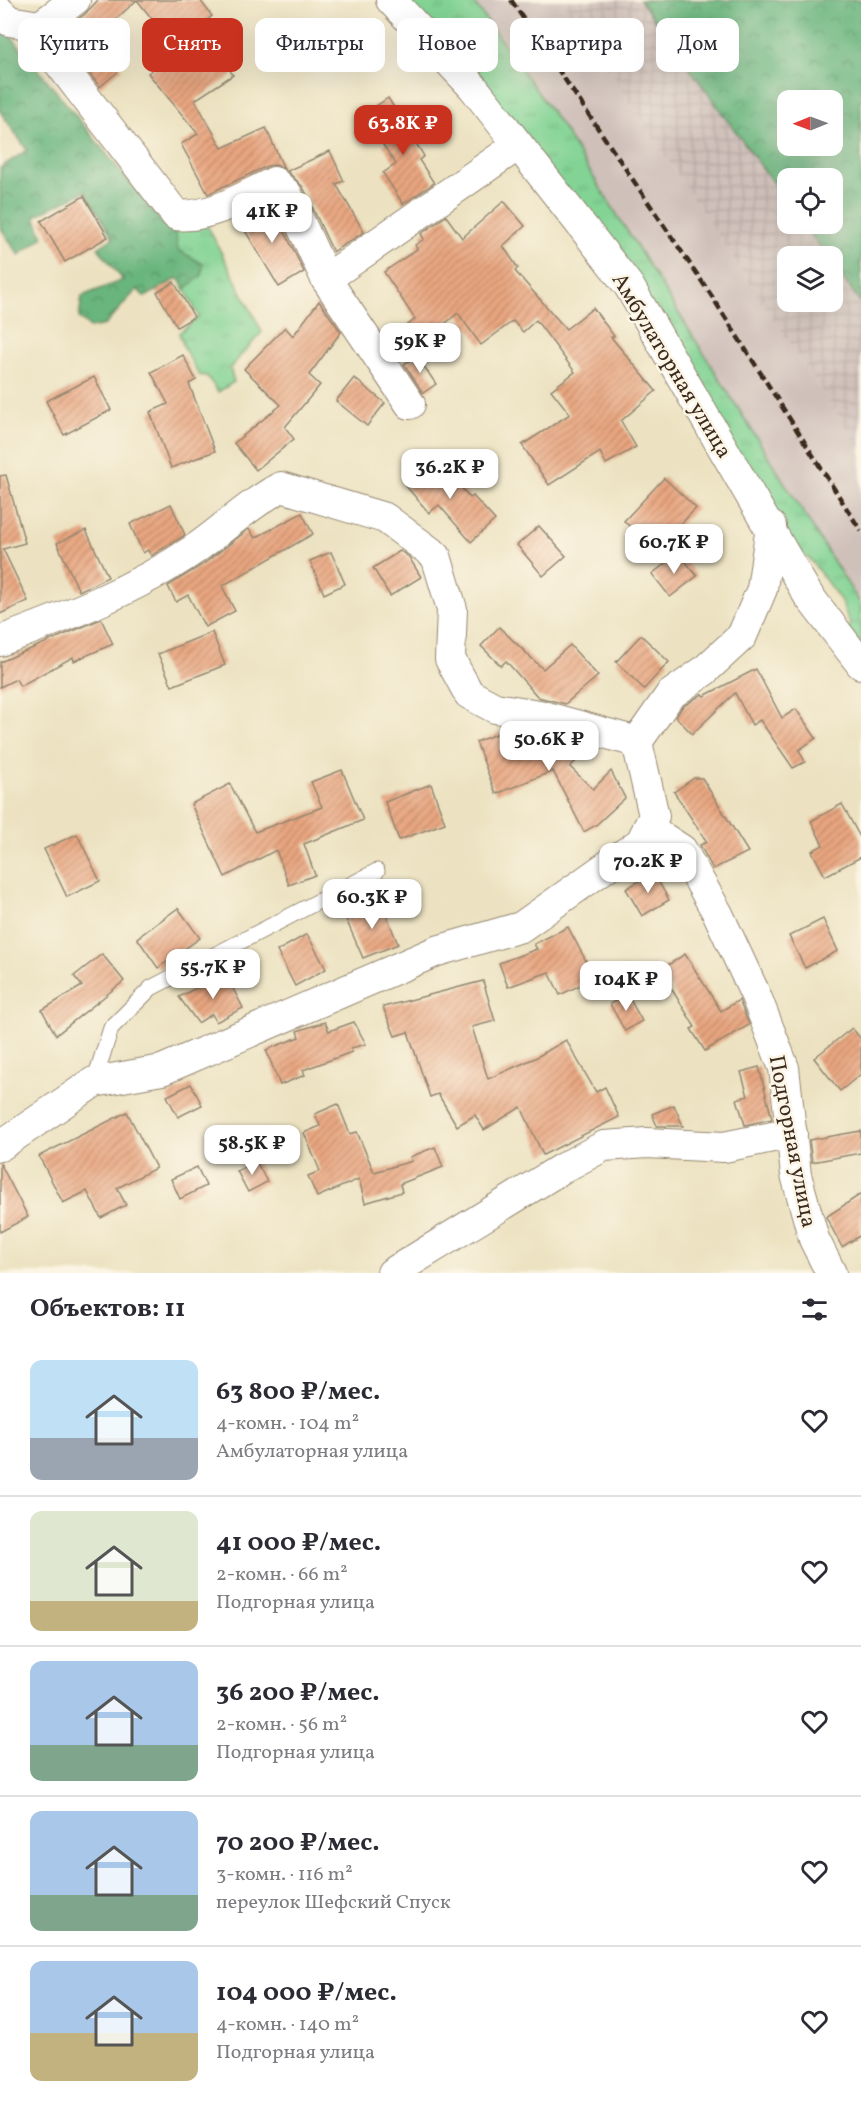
<!DOCTYPE html>
<html lang="ru">
<head>
<meta charset="utf-8">
<style>
  :root { --surface:#fff; --page:#f7f7f7; --text:#2b2b33; --muted:#7c7c81; --line:#e1e1e2; --accent:#c8321e }
  body { margin:0; font-family:Vollkorn,serif; background:var(--page); color:var(--text); height:100vh; display:flex; flex-direction:column; font-size:22px; white-space:nowrap }
  * { box-sizing:border-box; margin:0 }
  p { font-size:20px; color:var(--muted) }
  .icon { flex:none; width:33px; height:33px; fill:none; stroke:currentColor; stroke-width:2; stroke-linecap:round; stroke-linejoin:round }
  .map { position:relative; height:1273px; overflow:hidden }
  .drawer { display:flex; flex-direction:column; background:var(--surface); flex:1 }
  .drawer>* { flex:none }
  .guide { position:absolute; left:18px; top:18px; width:825px; height:54px; display:flex; gap:12px }
  .needle { width:39px; rotate:269deg }
  .tools { position:absolute; left:777px; top:90px; display:grid; gap:12px }
  .tools a { display:grid; place-items:center; width:66px; height:66px; border-radius:12px; background:var(--surface); box-shadow:0 6px 24px #0002; font-size:30px }
  .price { position:absolute; translate:-50% -51px; padding:0 14px; border-radius:12px; background:#fff; color:#222; font-size:20px; line-height:39px; filter:drop-shadow(0 2px 3px #0008) }
  .price::after { content:''; position:absolute; left:50%; top:36px; width:18px; height:14px; margin-left:-9px; background:inherit; clip-path:polygon(0 0,100% 0,50% 100%) }
  .price.on { background:var(--accent); color:#fff }
  ul { padding:0; list-style:none }
  li { display:flex; align-items:center; gap:18px; height:150px; padding:0 30px }
  li+li { border-top:2px solid var(--line) }
  li span { display:grid; place-items:center; flex:none; width:168px; height:120px; border-radius:12px; color:#555 }
  li>.icon { margin-inline-start:auto }
  span .icon { width:72px; height:72px; fill:#fffc; stroke-width:1 }
  li b { font-size:26px }
  h2 { display:flex; justify-content:space-between; align-items:center; height:72px; padding:0 30px; font-size:26px }
  .pill { padding:0 21px; border-radius:12px; background:var(--surface); box-shadow:0 6px 24px #0002; font-size:21px; line-height:54px }
  .pill.on { background:var(--accent); color:#fff }
  .map>svg:first-child { display:block }
</style>
</head>
<body>
<div class="map">
<svg width="861" height="1273" viewBox="0 0 861 1273">
  <defs>
    <pattern id="industrial-grid" width="8" height="8" patternUnits="userSpaceOnUse" patternTransform="scale(1.5)"><rect width="8" height="8" fill="#cfc0ba"/><path d="M0 4h8M4 0v8" fill="none" stroke="#b3a59f"/></pattern>
    <pattern id="grass-tufts" width="24" height="20" patternUnits="userSpaceOnUse" patternTransform="scale(1.5)"><rect width="24" height="20" fill="#82d394"/><path d="M3 7l-1-3M5 7V3M7 7l1-3M15 17l-1-3M17 17v-4M19 17l1-3" fill="none" stroke="#71b57f"/></pattern>
    <pattern id="forest-crowns" width="20" height="18" patternUnits="userSpaceOnUse" patternTransform="scale(1.5)"><rect width="20" height="18" fill="#69b57e"/><path d="M2 6a3 3 0 1 1 6 0M12 15a3 3 0 1 1 6 0" fill="none" stroke="#589367"/></pattern>
    <pattern id="building-hatch" width="6" height="6" patternUnits="userSpaceOnUse" patternTransform="scale(1.5)"><rect width="6" height="6" fill="#e9a680"/><path d="M-1 1l2-2M0 6l6-6M5 7l2-2" fill="none" stroke="#be8768"/></pattern>
  </defs>
  <rect width="100%" height="100%" fill="#fcf5e5"/>
  <filter id="ink" filterUnits="userSpaceOnUse"><feTurbulence type="fractalNoise" baseFrequency=".0167" numOctaves="2"/><feDisplacementMap in="SourceGraphic" scale="12" xChannelSelector="R" yChannelSelector="G"/><feConvolveMatrix kernelMatrix="1 2 1 2 8 2 1 2 1" color-interpolation-filters="sRGB"/></filter>
  <filter id="wash" filterUnits="userSpaceOnUse"><feTurbulence type="fractalNoise" baseFrequency=".008" numOctaves="4" result="noise"/><feDisplacementMap in="SourceGraphic" scale="24" xChannelSelector="R" yChannelSelector="G"/><feGaussianBlur stdDeviation="1.35" result="paint"/><feColorMatrix in="noise" values="0 0 0 0 0 0 0 0 0 0 0 0 0 0 0 0 0 1.4 0 .05"/><feComposite in="paint" operator="in"/></filter>
  <g filter="url(#wash)">
    <rect width="100%" height="100%" fill="#ece2c1"/>
    <path fill="url(#industrial-grid)" fill-rule="evenodd" d="M561,0H861V450ZM788,100H832V146H788ZM788,178H832V224H788ZM788,256H832V302H788Z"/>
    <polygon fill="#cfc0ba" points="472,0 561,0 861,450 861,605 561,125"/>
    <g fill="url(#grass-tufts)" stroke="#5e7e59" stroke-width="1.5">
      <polygon points="391,0 472,0 561,125 861,605 861,658 846,638 850,624 841,601 810,559 779,542 629,286"/>
      <polygon points="205,221 262,332 230,368 234,382 218,392 207,376 199,375 185,350 179,333 199,317 185,289 201,275 177,250 175,229"/>
    </g>
    <g fill="url(#forest-crowns)" stroke="#52704e" stroke-width="1.5" fill-rule="evenodd">
      <path d="M640,0H861V303L833,264L832,256H827L803,224H832V178H788L787,202ZM788,100H832V146H788Z"/>
      <polygon points="0,22 164,225 175,229 178,250 203,264 202,275 185,289 178,278 145,297 137,289 105,325 90,328 79,318 82,296 123,280 98,248 113,238 85,191 35,216 43,237 19,255 0,227 0,168 27,150 0,111"/>
    </g>
    <g id="blocks">
      <g fill="url(#building-hatch)">
        <polygon points="98,0 200,0 212,16 201,25 233,75 195,100 222,148 266,128 284,169 276,165 267,166 208,194 181,144 198,134 148,73 177,50 137,0 96,37 122,68 100,87 65,42 61,32 85,14"/>
        <polygon points="388,98 424,156 419,160 434,183 403,204 383,173 396,164 383,145 392,140 373,108"/>
        <polygon points="330,151 344,181 336,184 364,232 333,252 303,187 287,171"/>
        <polygon points="84,196 108,237 65,262 41,221"/>
        <polygon points="504,201 525,226 503,246 518,268 515,271 566,329 593,308 614,336 611,337 656,391 621,421 636,447 606,464 600,452 549,485 522,445 570,414 551,390 575,372 536,320 523,332 513,321 481,345 458,313 407,355 393,337 415,319 384,272 417,249 415,245 424,239 421,234 446,216 462,238"/>
        <polygon points="271,203 304,272 279,287 238,219"/>
        <polygon points="174,282 194,317 177,327 157,292"/>
        <polygon points="319,301 341,332 309,375 320,385 285,427 294,439 256,470 234,443 281,405 244,369 285,327 293,336"/>
        <polygon points="183,355 196,380 189,384 215,451 171,468 150,412 168,404 151,372"/>
        <polygon points="417,356 436,384 423,393 404,364"/>
        <polygon points="94,377 111,410 64,435 46,401"/>
        <polygon points="354,378 385,403 367,426 336,401"/>
        <polygon points="437,459 470,498 473,496 495,520 471,542 439,505 429,513 406,486"/>
        <polygon points="6,475 25,543 3,549 28,601 0,614 0,476"/>
        <polygon points="664,478 696,508 656,551 624,521"/>
        <polygon points="171,504 185,535 151,556 148,550 143,553 130,524"/>
        <polygon points="302,513 313,534 222,586 235,611 205,627 188,595 176,602 168,586 205,563 249,529 255,538"/>
        <polygon points="539,526 566,556 543,576 517,545"/>
        <polygon points="86,530 108,577 79,591 57,543"/>
        <polygon points="400,551 409,557 421,577 390,596 373,568"/>
        <polygon points="331,552 345,584 324,594 310,561"/>
        <polygon points="679,553 697,576 670,597 652,574"/>
        <polygon points="101,619 113,644 74,661 73,657 20,686 16,679 0,687 0,662"/>
        <polygon points="499,627 543,669 570,645 598,676 565,704 538,697 506,661 501,666 481,646"/>
        <polygon points="212,632 225,665 172,686 158,654"/>
        <polygon points="641,635 669,662 644,689 616,662"/>
        <polygon points="756,669 782,718 796,709 816,738 799,750 805,762 793,768 760,720 752,725 735,693 692,734 676,717 682,707 702,694 704,696"/>
        <polygon points="506,730 512,746 540,733 590,747 570,767 593,789 611,771 625,798 596,825 584,832 553,771 496,794 476,742"/>
        <polygon points="342,770 363,820 304,844 315,875 289,885 276,850 225,877 191,804 230,784 255,832 322,807 311,782"/>
        <polygon points="694,778 702,778 748,852 713,869 700,845 707,842 674,792"/>
        <polygon points="431,784 445,823 399,840 385,802"/>
        <polygon points="842,804 861,839 861,857 825,876 812,851 823,845 811,821"/>
        <polygon points="77,834 100,881 67,897 44,849"/>
        <polygon points="653,872 669,900 642,916 626,889"/>
        <polygon points="381,902 398,944 363,958 345,917"/>
        <polygon points="178,908 200,938 158,968 137,938"/>
        <polygon points="823,919 838,951 805,968 789,936"/>
        <polygon points="568,927 595,978 560,995 549,972 508,987 499,963 537,949 534,944"/>
        <polygon points="307,934 326,969 295,986 277,951"/>
        <polygon points="102,954 124,981 56,1035 42,1010 82,986 74,976"/>
        <polygon points="685,954 721,1011 739,1000 749,1025 705,1051 691,1029 695,1027 660,970"/>
        <polygon points="225,973 243,1008 216,1022 212,1014 198,1023 179,997"/>
        <polygon points="483,981 495,1021 472,1027 488,1079 535,1058 566,1040 596,1092 605,1087 619,1117 543,1155 521,1107 484,1130 475,1115 457,1126 438,1094 430,1097 408,1032 395,1036 383,1007"/>
        <polygon points="627,994 642,1021 625,1031 610,1004"/>
        <polygon points="325,1022 329,1031 354,1022 366,1044 351,1048 352,1052 303,1070 305,1075 280,1085 266,1050 299,1037 297,1031"/>
        <polygon points="852,1028 861,1039 861,1074 840,1091 814,1058"/>
        <polygon points="759,1067 772,1119 745,1125 737,1099 748,1096 741,1072"/>
        <polygon points="191,1084 202,1105 178,1117 167,1096"/>
        <polygon points="338,1104 350,1134 357,1132 374,1172 412,1161 410,1157 435,1147 443,1167 400,1184 402,1192 365,1203 359,1179 317,1197 308,1176 320,1171 304,1133 320,1126 315,1114"/>
        <polygon points="674,1105 683,1126 657,1126 652,1114"/>
        <polygon points="127,1112 156,1168 117,1188 126,1205 101,1218 87,1191 63,1203 39,1156"/>
        <polygon points="861,1131 861,1153 812,1162 809,1140"/>
        <polygon points="256,1161 267,1182 248,1192 237,1171"/>
        <polygon points="0,1163 28,1217 0,1232"/>
        <polygon points="197,1167 206,1186 180,1199 171,1179"/>
        <polygon points="861,1194 861,1235 842,1247 826,1217"/>
      </g>
    </g>
  </g>
  <g filter="url(#ink)">
    <use href="#blocks" fill-opacity="0" stroke="#948670" stroke-width="1.5"/>
    <g fill="none" stroke-linecap="round" stroke-linejoin="round">
      <g stroke="#948670" stroke-width="17">
        <polyline id="service" points="94,1082 111,1028 151,988 377,871"/>
      </g>
      <g stroke="#948670" stroke-width="32">
        <g id="minor">
          <path d="M75,0L40,26L50,51L176,215C210,219 244,196 274,182L287,194L326,279L410,404"/>
          <polyline points="391,0 473,87 629,286 808,595 861,664"/>
          <polyline points="0,12 9,21 40,26"/>
          <polyline points="326,279 518,145"/>
          <path d="M0,641C67,616 135,590 195,549C225,528 249,504 281,487L385,518L436,556L452,609L450,659L469,694L495,708L539,715L637,742"/>
          <polyline points="637,742 670,695 704,671 742,636 762,589 771,526"/>
          <polyline points="648,828 682,850 718,914 756,996 784,1068 796,1175 814,1239 831,1273"/>
          <polyline points="0,1146 94,1082 162,1070 437,951 521,927 641,842 654,816 637,742"/>
          <polyline points="392,1273 561,1169 604,1146 647,1143 724,1147 792,1133"/>
        </g>
      </g>
      <use href="#service" stroke="#fff" stroke-width="15"/>
      <use href="#minor" stroke="#fff" stroke-width="30"/>
      <polyline stroke="#3b2a1e" stroke-width="4.5" stroke-dasharray="9 4.5" stroke-linecap="butt" points="511,0 711,295 861,531"/>
    </g>
  </g>
  <g text-anchor="middle" stroke-width="5" stroke-linejoin="round" paint-order="stroke">
    <g font-size="22" fill="#3b2a1e" stroke="#fcf5e5">
      <text transform="translate(673 365) rotate(59)" y="8">Амбулаторная улица</text>
      <text transform="translate(794 1141) rotate(79)" y="8">Подгорная улица</text>
    </g>
  </g>
</svg>
<div class="tools">
<a><svg class="needle" viewBox="-14 -14 28 28"><path d="M0-13l5 13h-10z" fill="#e53935"/><path d="M0 13l5-13h-10z" fill="#7c7c81"/></svg></a>
<a><svg class="icon" aria-label="locate" viewBox="0 0 24 24"><circle cx="12" cy="12" r="6"/><path d="M12 2v4M12 18v4M2 12h4M18 12h4"/></svg></a>
<a><svg class="icon" aria-label="layers" viewBox="0 0 24 24"><path d="M12 4l9 5-9 5-9-5zM3 14l9 5 9-5"/></svg></a>
</div>
<b class="price on" style="left:403px;top:156px">63.8K ₽</b>
<b class="price" style="left:272px;top:244px">41K ₽</b>
<b class="price" style="left:420px;top:374px">59K ₽</b>
<b class="price" style="left:450px;top:500px">36.2K ₽</b>
<b class="price" style="left:674px;top:575px">60.7K ₽</b>
<b class="price" style="left:549px;top:772px">50.6K ₽</b>
<b class="price" style="left:648px;top:894px">70.2K ₽</b>
<b class="price" style="left:372px;top:930px">60.3K ₽</b>
<b class="price" style="left:213px;top:1000px">55.7K ₽</b>
<b class="price" style="left:626px;top:1012px">104K ₽</b>
<b class="price" style="left:252px;top:1176px">58.5K ₽</b>
<div class="guide">
<a class="pill">Купить</a>
<a class="pill on">Снять</a>
<a class="pill">Фильтры</a>
<a class="pill">Новое</a>
<a class="pill">Квартира</a>
<a class="pill">Дом</a>
</div>
</div>
<section class="drawer">
<h2>Объектов: 11<svg class="icon" aria-label="filters" viewBox="0 0 24 24"><path d="M4 7h16M4 17h16"/><circle cx="9" cy="7" r="2"/><circle cx="15" cy="17" r="2"/></svg></h2>
<ul>
<li><span style="background:linear-gradient(#bfe0f5 65%,#9aa5b1 0)"><svg class="icon" aria-label="home" viewBox="0 0 24 24"><path d="M3 11l9-7 9 7M6 9v11h12V9"/></svg></span><div><b>63 800 ₽/мес.</b><p>4-комн. · 104 m²</p><p>Амбулаторная улица</p></div><svg class="icon" aria-label="heart" viewBox="0 0 24 24"><path d="M12 20l-8-8c-3-5 5-10 8-4 3-6 11-1 8 4z"/></svg></li>
<li><span style="background:linear-gradient(#dfe7d0 75%,#c2b280 0)"><svg class="icon" aria-label="home" viewBox="0 0 24 24"><path d="M3 11l9-7 9 7M6 9v11h12V9"/></svg></span><div><b>41 000 ₽/мес.</b><p>2-комн. · 66 m²</p><p>Подгорная улица</p></div><svg class="icon" aria-label="heart" viewBox="0 0 24 24"><path d="M12 20l-8-8c-3-5 5-10 8-4 3-6 11-1 8 4z"/></svg></li>
<li><span style="background:linear-gradient(#a9c7e8 70%,#7fa58c 0)"><svg class="icon" aria-label="home" viewBox="0 0 24 24"><path d="M3 11l9-7 9 7M6 9v11h12V9"/></svg></span><div><b>36 200 ₽/мес.</b><p>2-комн. · 56 m²</p><p>Подгорная улица</p></div><svg class="icon" aria-label="heart" viewBox="0 0 24 24"><path d="M12 20l-8-8c-3-5 5-10 8-4 3-6 11-1 8 4z"/></svg></li>
<li><span style="background:linear-gradient(#a9c7e8 70%,#7fa58c 0)"><svg class="icon" aria-label="home" viewBox="0 0 24 24"><path d="M3 11l9-7 9 7M6 9v11h12V9"/></svg></span><div><b>70 200 ₽/мес.</b><p>3-комн. · 116 m²</p><p>переулок Шефский Спуск</p></div><svg class="icon" aria-label="heart" viewBox="0 0 24 24"><path d="M12 20l-8-8c-3-5 5-10 8-4 3-6 11-1 8 4z"/></svg></li>
<li><span style="background:linear-gradient(#a9c7e8 60%,#c2b280 0)"><svg class="icon" aria-label="home" viewBox="0 0 24 24"><path d="M3 11l9-7 9 7M6 9v11h12V9"/></svg></span><div><b>104 000 ₽/мес.</b><p>4-комн. · 140 m²</p><p>Подгорная улица</p></div><svg class="icon" aria-label="heart" viewBox="0 0 24 24"><path d="M12 20l-8-8c-3-5 5-10 8-4 3-6 11-1 8 4z"/></svg></li>
</ul>
</section>
</body>
</html>
